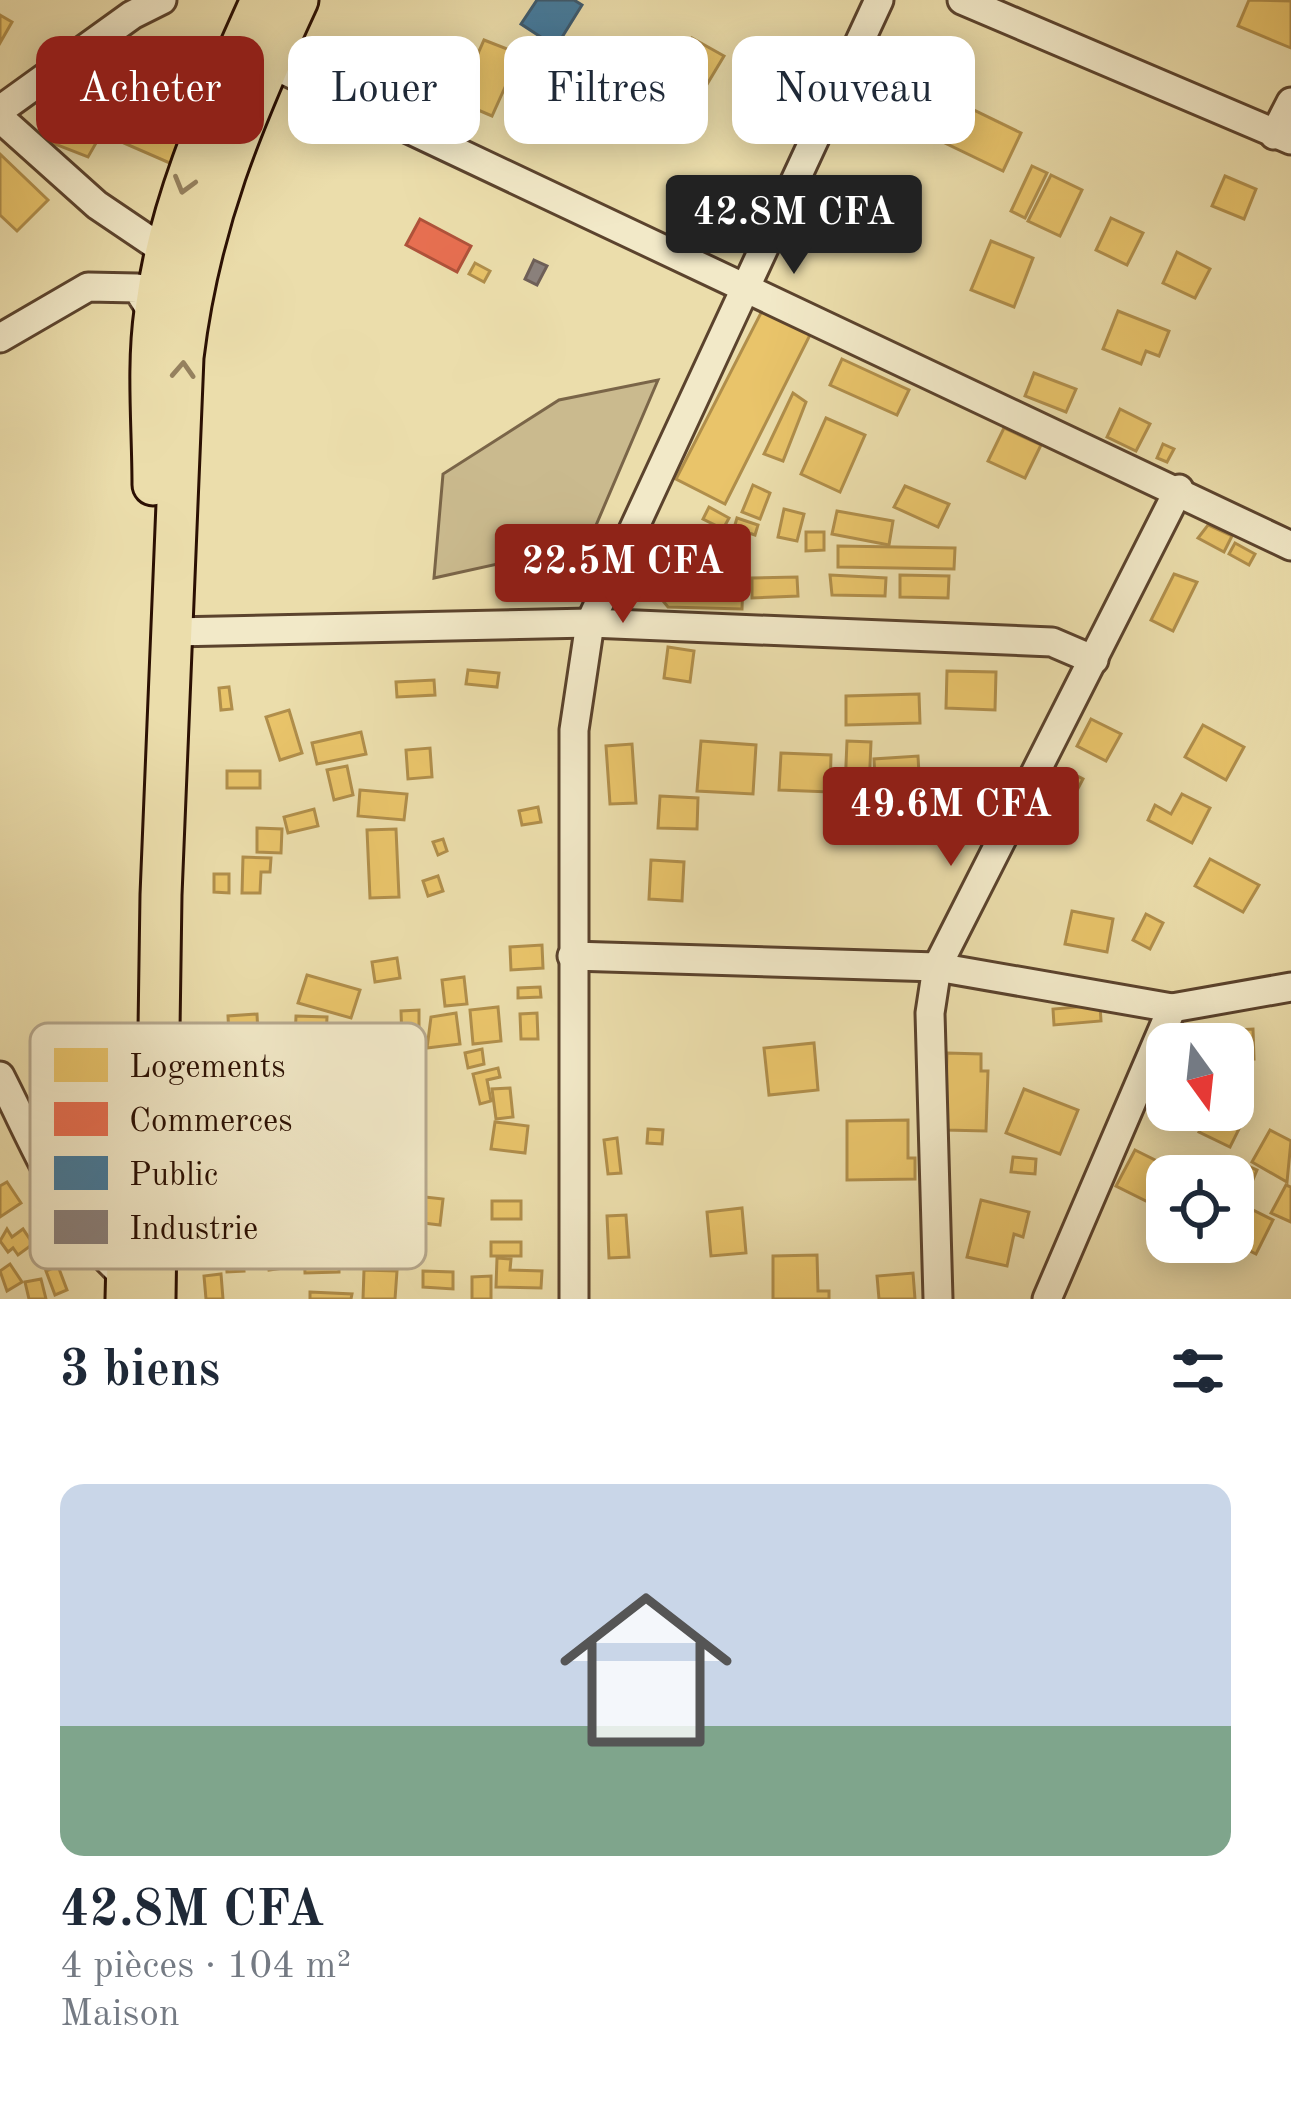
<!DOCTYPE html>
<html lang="fr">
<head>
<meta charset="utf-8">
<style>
  :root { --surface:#fff; --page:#f2f2f3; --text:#1f2937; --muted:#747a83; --accent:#8f2418 }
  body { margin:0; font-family:"Old Standard TT",serif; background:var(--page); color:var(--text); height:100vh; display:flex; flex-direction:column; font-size:45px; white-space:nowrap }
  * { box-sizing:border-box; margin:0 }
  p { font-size:39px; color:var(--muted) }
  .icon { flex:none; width:66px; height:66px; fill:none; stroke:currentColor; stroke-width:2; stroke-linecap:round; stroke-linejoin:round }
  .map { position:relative; height:1299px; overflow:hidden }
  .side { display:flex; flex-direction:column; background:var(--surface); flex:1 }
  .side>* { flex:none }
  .banner { position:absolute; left:36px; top:36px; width:1221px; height:108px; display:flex; gap:24px }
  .needle { width:78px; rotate:165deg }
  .tools { position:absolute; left:1146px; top:1023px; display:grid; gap:24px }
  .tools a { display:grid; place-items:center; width:108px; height:108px; border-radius:24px; background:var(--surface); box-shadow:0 6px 30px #0003; font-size:60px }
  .price { position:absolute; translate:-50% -102px; padding:0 27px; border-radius:12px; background:var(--accent); color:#fff; font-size:39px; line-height:78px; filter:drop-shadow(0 3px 6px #0008) }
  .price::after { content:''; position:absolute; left:50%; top:72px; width:36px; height:27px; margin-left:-18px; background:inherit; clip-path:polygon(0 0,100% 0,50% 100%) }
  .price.current { background:#222; color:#fff }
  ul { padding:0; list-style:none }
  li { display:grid; align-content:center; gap:24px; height:636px; padding:0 60px }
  li span { display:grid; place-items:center; height:372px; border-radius:24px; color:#555 }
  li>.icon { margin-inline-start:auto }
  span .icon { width:216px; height:216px; fill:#fffc; stroke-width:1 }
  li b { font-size:51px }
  h2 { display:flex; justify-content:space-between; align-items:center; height:144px; padding:0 60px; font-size:51px }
  .tag { padding:0 42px; border-radius:24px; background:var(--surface); box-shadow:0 6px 30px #0003; font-size:42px; line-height:108px }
  .tag.current { background:var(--accent); color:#fff }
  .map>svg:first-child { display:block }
</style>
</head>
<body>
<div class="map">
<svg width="1291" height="1299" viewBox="0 0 1291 1299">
  <rect width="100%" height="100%" fill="#ebddab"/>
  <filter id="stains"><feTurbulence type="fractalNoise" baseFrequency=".00167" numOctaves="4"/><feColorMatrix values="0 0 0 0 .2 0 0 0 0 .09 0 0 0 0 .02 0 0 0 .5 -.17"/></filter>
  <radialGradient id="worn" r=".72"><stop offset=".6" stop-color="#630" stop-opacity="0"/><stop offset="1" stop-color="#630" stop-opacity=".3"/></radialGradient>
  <polygon fill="#caba8e" stroke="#7a6548" stroke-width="3" points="658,380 588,544 434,578 443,474 559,400"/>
  <g fill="#e9c46a" stroke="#b08e4b" stroke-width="3">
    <polygon points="1249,0 1291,1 1291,48 1238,26"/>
    <polygon points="0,15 12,22 0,43"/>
    <polygon points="692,38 724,56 676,136 644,117"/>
    <polygon points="484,40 520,54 492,116 457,101"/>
    <polygon points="151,49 212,76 172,164 110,137"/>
    <polygon points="904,76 1021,133 1003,171 885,114"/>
    <polygon points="520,84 532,90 525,105 513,99"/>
    <polygon points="69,85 120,101 88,157 47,141"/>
    <polygon points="0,154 48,200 17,231 0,215"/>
    <polygon points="1032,166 1047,173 1025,218 1011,211"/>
    <polygon points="1051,175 1082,190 1060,236 1028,221"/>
    <polygon points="1225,176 1256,189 1244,219 1212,206"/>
    <polygon points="835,195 863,207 857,221 828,208"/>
    <polygon points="1111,218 1143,233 1127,265 1096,250"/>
    <polygon points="991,241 1033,258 1014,307 971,290"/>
    <polygon points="1177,252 1210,269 1195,298 1163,283"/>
    <polygon points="475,263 490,271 484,282 469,274"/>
    <polygon points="763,309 811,333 725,504 676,479"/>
    <polygon points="1118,311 1169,331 1159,356 1146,351 1141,364 1103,349"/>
    <polygon points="842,359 909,390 897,415 830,385"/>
    <polygon points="1034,373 1076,389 1066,412 1025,396"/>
    <polygon points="793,393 806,402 783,461 764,454"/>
    <polygon points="1120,409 1150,424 1136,451 1107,437"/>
    <polygon points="826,418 865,435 840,492 801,474"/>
    <polygon points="1004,428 1041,445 1025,478 988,461"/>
    <polygon points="1163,444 1174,449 1167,462 1157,458"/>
    <polygon points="753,485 770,493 760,519 742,512"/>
    <polygon points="905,486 949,504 938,527 894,507"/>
    <polygon points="709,507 729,518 723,529 703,519"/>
    <polygon points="784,509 804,514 797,541 778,537"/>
    <polygon points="837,511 893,521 889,545 832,534"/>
    <polygon points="737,518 758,525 755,535 734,528"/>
    <polygon points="1208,525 1232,536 1224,552 1198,538"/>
    <polygon points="806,532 824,532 824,550 806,551"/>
    <polygon points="674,539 714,541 713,581 743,582 742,609 668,607 650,585"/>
    <polygon points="1235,543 1255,554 1249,565 1229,554"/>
    <polygon points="838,546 955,548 954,569 838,567"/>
    <polygon points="1174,574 1197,582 1173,631 1151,620"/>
    <polygon points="830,575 886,578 885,596 832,595"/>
    <polygon points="900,575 949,576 948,598 900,597"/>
    <polygon points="797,577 798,596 752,598 752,578"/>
    <polygon points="668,647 694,651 690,682 664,678"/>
    <polygon points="468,670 499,673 497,687 466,684"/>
    <polygon points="947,671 996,672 995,710 946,708"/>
    <polygon points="434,680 435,695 397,697 396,682"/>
    <polygon points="229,687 232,709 221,710 219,688"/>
    <polygon points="919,694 920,723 846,725 846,696"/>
    <polygon points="289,710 302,753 280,760 266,717"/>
    <polygon points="1091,719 1121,734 1106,761 1077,746"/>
    <polygon points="1203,725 1244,747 1226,780 1185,757"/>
    <polygon points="361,732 366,754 317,764 312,743"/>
    <polygon points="701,741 756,745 753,794 697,791"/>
    <polygon points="847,741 871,742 869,789 845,788"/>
    <polygon points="632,744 636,803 610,804 606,746"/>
    <polygon points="430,748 432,777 408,779 406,750"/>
    <polygon points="781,753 831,755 830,792 779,790"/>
    <polygon points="918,756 922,830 891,832 889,798 876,799 874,759"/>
    <polygon points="347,766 353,795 334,800 327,770"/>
    <polygon points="1066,770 1083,779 1073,798 1057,790"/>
    <rect x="227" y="771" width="33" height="17"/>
    <polygon points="360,790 407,794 404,820 358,816"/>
    <polygon points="1182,794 1210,808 1192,843 1148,820 1155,805 1171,814"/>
    <polygon points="660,796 698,798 697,829 658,828"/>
    <polygon points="538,807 541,822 522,825 519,811"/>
    <polygon points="314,809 318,826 288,833 284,817"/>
    <polygon points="257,828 282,829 281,853 257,852"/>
    <polygon points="396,829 399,897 370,898 367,830"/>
    <polygon points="443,839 447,851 438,855 433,842"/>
    <polygon points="243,857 271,858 270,872 261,872 260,893 242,893"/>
    <polygon points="1210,859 1259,885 1243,912 1195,886"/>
    <polygon points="651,860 684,862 682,901 649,899"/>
    <polygon points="214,874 229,874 229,893 214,892"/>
    <polygon points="438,876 443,891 428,896 423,881"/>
    <polygon points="1072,911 1113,919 1107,952 1065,944"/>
    <polygon points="1146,914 1163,923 1150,949 1133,940"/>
    <polygon points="542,945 543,968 511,970 510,947"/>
    <polygon points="397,958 400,978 375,982 372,962"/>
    <polygon points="307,975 360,990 351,1018 298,1003"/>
    <polygon points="464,977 467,1004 445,1006 442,980"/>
    <polygon points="540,987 541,997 518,998 518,988"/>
    <polygon points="1100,1005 1101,1021 1054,1025 1053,1009"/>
    <polygon points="498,1007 501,1041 473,1044 470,1010"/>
    <polygon points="419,1010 419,1040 402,1040 401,1011"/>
    <polygon points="456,1013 460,1044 427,1048 431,1017"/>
    <polygon points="537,1013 538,1039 521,1039 520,1014"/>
    <polygon points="257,1014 259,1055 230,1056 228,1016"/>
    <polygon points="296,1016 327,1017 326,1040 295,1039"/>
    <polygon points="1253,1029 1254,1059 1233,1060 1233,1044 1218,1044 1218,1031"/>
    <polygon points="814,1043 818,1090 769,1095 764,1048"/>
    <polygon points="482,1049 484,1064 468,1068 465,1053"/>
    <polygon points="947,1053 981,1054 981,1071 988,1071 986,1131 945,1130"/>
    <polygon points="498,1068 500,1077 487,1080 491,1101 480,1104 473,1074"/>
    <polygon points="510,1088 513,1117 496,1119 492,1089"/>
    <polygon points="1024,1089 1078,1110 1060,1154 1006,1133"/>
    <polygon points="1210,1110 1243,1121 1230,1147 1199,1132"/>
    <polygon points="908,1120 908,1158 915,1158 915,1179 847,1180 847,1121"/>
    <polygon points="495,1122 528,1126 525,1153 491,1149"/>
    <polygon points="648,1129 663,1130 662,1144 647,1143"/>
    <polygon points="1270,1130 1291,1141 1287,1182 1252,1162"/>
    <polygon points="617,1138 621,1173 608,1174 604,1140"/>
    <polygon points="1135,1150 1169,1167 1150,1203 1116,1186"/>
    <polygon points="1013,1157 1036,1159 1035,1174 1011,1172"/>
    <polygon points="1243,1164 1257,1170 1252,1182 1238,1175"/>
    <polygon points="7,1182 21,1203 0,1217 0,1186"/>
    <polygon points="1286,1185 1291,1187 1291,1222 1271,1213"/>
    <polygon points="425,1197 443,1199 440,1225 423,1223"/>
    <polygon points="981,1200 1029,1212 1023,1237 1014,1234 1007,1266 967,1257"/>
    <polygon points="1233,1200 1273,1220 1256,1254 1232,1242"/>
    <rect x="492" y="1201" width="29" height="18"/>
    <polygon points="742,1208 746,1253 711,1256 707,1212"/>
    <polygon points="626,1215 629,1257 609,1258 607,1216"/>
    <polygon points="7,1229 12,1237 23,1229 33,1244 18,1255 13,1248 8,1252 0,1241"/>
    <polygon points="280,1234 284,1268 269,1270 264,1236"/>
    <rect x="491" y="1242" width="30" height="14"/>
    <polygon points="304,1252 339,1252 339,1272 305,1273"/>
    <polygon points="817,1255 818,1291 829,1291 829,1299 773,1299 773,1256"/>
    <polygon points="243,1256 244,1271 227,1272 226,1257"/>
    <polygon points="497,1258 511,1259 510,1270 542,1271 541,1288 496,1287"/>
    <polygon points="10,1264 22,1282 7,1291 0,1271"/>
    <polygon points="58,1266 67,1290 55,1295 46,1271"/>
    <polygon points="364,1270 397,1271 395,1299 363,1299"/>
    <polygon points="423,1271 453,1272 453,1289 423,1287"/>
    <polygon points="913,1273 915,1299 879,1299 877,1276"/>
    <polygon points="221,1274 223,1299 206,1299 204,1276"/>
    <polygon points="491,1276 491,1299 472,1299 472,1277"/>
    <polygon points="41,1279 46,1299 29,1299 25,1282"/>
    <polygon points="310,1292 352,1294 351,1299 310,1299"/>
  </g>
  <polygon fill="#e76f51" stroke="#af523a" stroke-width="3" points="420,219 471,246 457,272 406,245"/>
  <polygon fill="#457b9d" stroke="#3d5b6f" stroke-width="3" points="537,0 574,0 582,5 556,47 521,24"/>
  <polygon fill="#8a817c" stroke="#6e5f58" stroke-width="3" points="534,260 547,266 537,285 525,279"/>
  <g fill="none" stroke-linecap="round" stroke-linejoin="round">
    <g stroke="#5b432d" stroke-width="33">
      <g id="minor">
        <polyline points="962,0 1291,140"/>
        <polyline points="269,63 1291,546"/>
        <polyline points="0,110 132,15 162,0"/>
        <polyline points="0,118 97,205 165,251"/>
        <polyline points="1274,135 1291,102"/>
        <polyline points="0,338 88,287 137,288 154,315"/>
        <polyline points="173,632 590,623 1052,642 1094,660"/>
        <polyline points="572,956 937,967 1172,1008 1291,987"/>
        <path d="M0,1076C36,1146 65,1225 126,1277"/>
        <polyline points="574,1299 574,730 590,623 879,0"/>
        <polyline points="938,1299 930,1013 937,967 1179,489"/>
        <polyline points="1047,1299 1172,1008"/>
      </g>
    </g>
    <g stroke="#2b1003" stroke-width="45">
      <g id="highway">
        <path d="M153,485C153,428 147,367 155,311C169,200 216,101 261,0"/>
        <polyline points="126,1299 129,1179"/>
        <path d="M155,1299L161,895L183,357C199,224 242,121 298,0"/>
      </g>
    </g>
    <use href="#minor" stroke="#f2e9c8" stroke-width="27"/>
    <use href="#highway" stroke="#ebddab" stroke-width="39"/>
  </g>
  <defs><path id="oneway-chevron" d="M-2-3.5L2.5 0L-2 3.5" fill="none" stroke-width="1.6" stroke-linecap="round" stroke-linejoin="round" transform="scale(3)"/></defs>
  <g stroke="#95815f">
    <use href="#oneway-chevron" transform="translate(184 185) rotate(106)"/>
    <use href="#oneway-chevron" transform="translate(183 370) rotate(-87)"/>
  </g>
  <rect x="30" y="1023" width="396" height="246" rx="18" fill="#f2e9c8" stroke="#b6a88d" stroke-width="3"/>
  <rect x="54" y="1048" width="54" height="34" fill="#e9c46a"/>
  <rect x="54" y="1102" width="54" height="34" fill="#e76f51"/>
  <rect x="54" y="1156" width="54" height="34" fill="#457b9d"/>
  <rect x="54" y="1210" width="54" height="34" fill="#8a817c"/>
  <g font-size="33" fill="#2b1003">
    <text x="129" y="1077">Logements</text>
    <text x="129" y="1131">Commerces</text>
    <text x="129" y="1185">Public</text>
    <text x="129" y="1239">Industrie</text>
  </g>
  <rect width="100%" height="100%" filter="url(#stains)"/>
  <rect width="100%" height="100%" fill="url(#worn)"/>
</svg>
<div class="tools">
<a><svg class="needle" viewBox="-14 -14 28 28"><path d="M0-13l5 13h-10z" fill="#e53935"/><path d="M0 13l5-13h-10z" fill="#747a83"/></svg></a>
<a><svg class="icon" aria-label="locate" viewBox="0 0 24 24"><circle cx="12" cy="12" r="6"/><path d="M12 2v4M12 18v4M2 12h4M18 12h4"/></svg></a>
</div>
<b class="price current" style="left:794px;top:277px">42.8M CFA</b>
<b class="price" style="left:623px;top:626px">22.5M CFA</b>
<b class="price" style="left:951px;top:869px">49.6M CFA</b>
<div class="banner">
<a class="tag current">Acheter</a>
<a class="tag">Louer</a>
<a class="tag">Filtres</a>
<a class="tag">Nouveau</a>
</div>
</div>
<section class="side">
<h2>3 biens<svg class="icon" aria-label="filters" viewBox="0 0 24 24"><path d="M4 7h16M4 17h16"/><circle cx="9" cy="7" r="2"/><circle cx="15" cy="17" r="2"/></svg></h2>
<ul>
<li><span style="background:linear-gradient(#c9d6e8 65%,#7fa58c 0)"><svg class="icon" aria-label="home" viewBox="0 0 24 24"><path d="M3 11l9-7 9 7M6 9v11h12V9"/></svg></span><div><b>42.8M CFA</b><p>4 pièces · 104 m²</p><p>Maison</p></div></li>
</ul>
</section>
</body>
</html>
